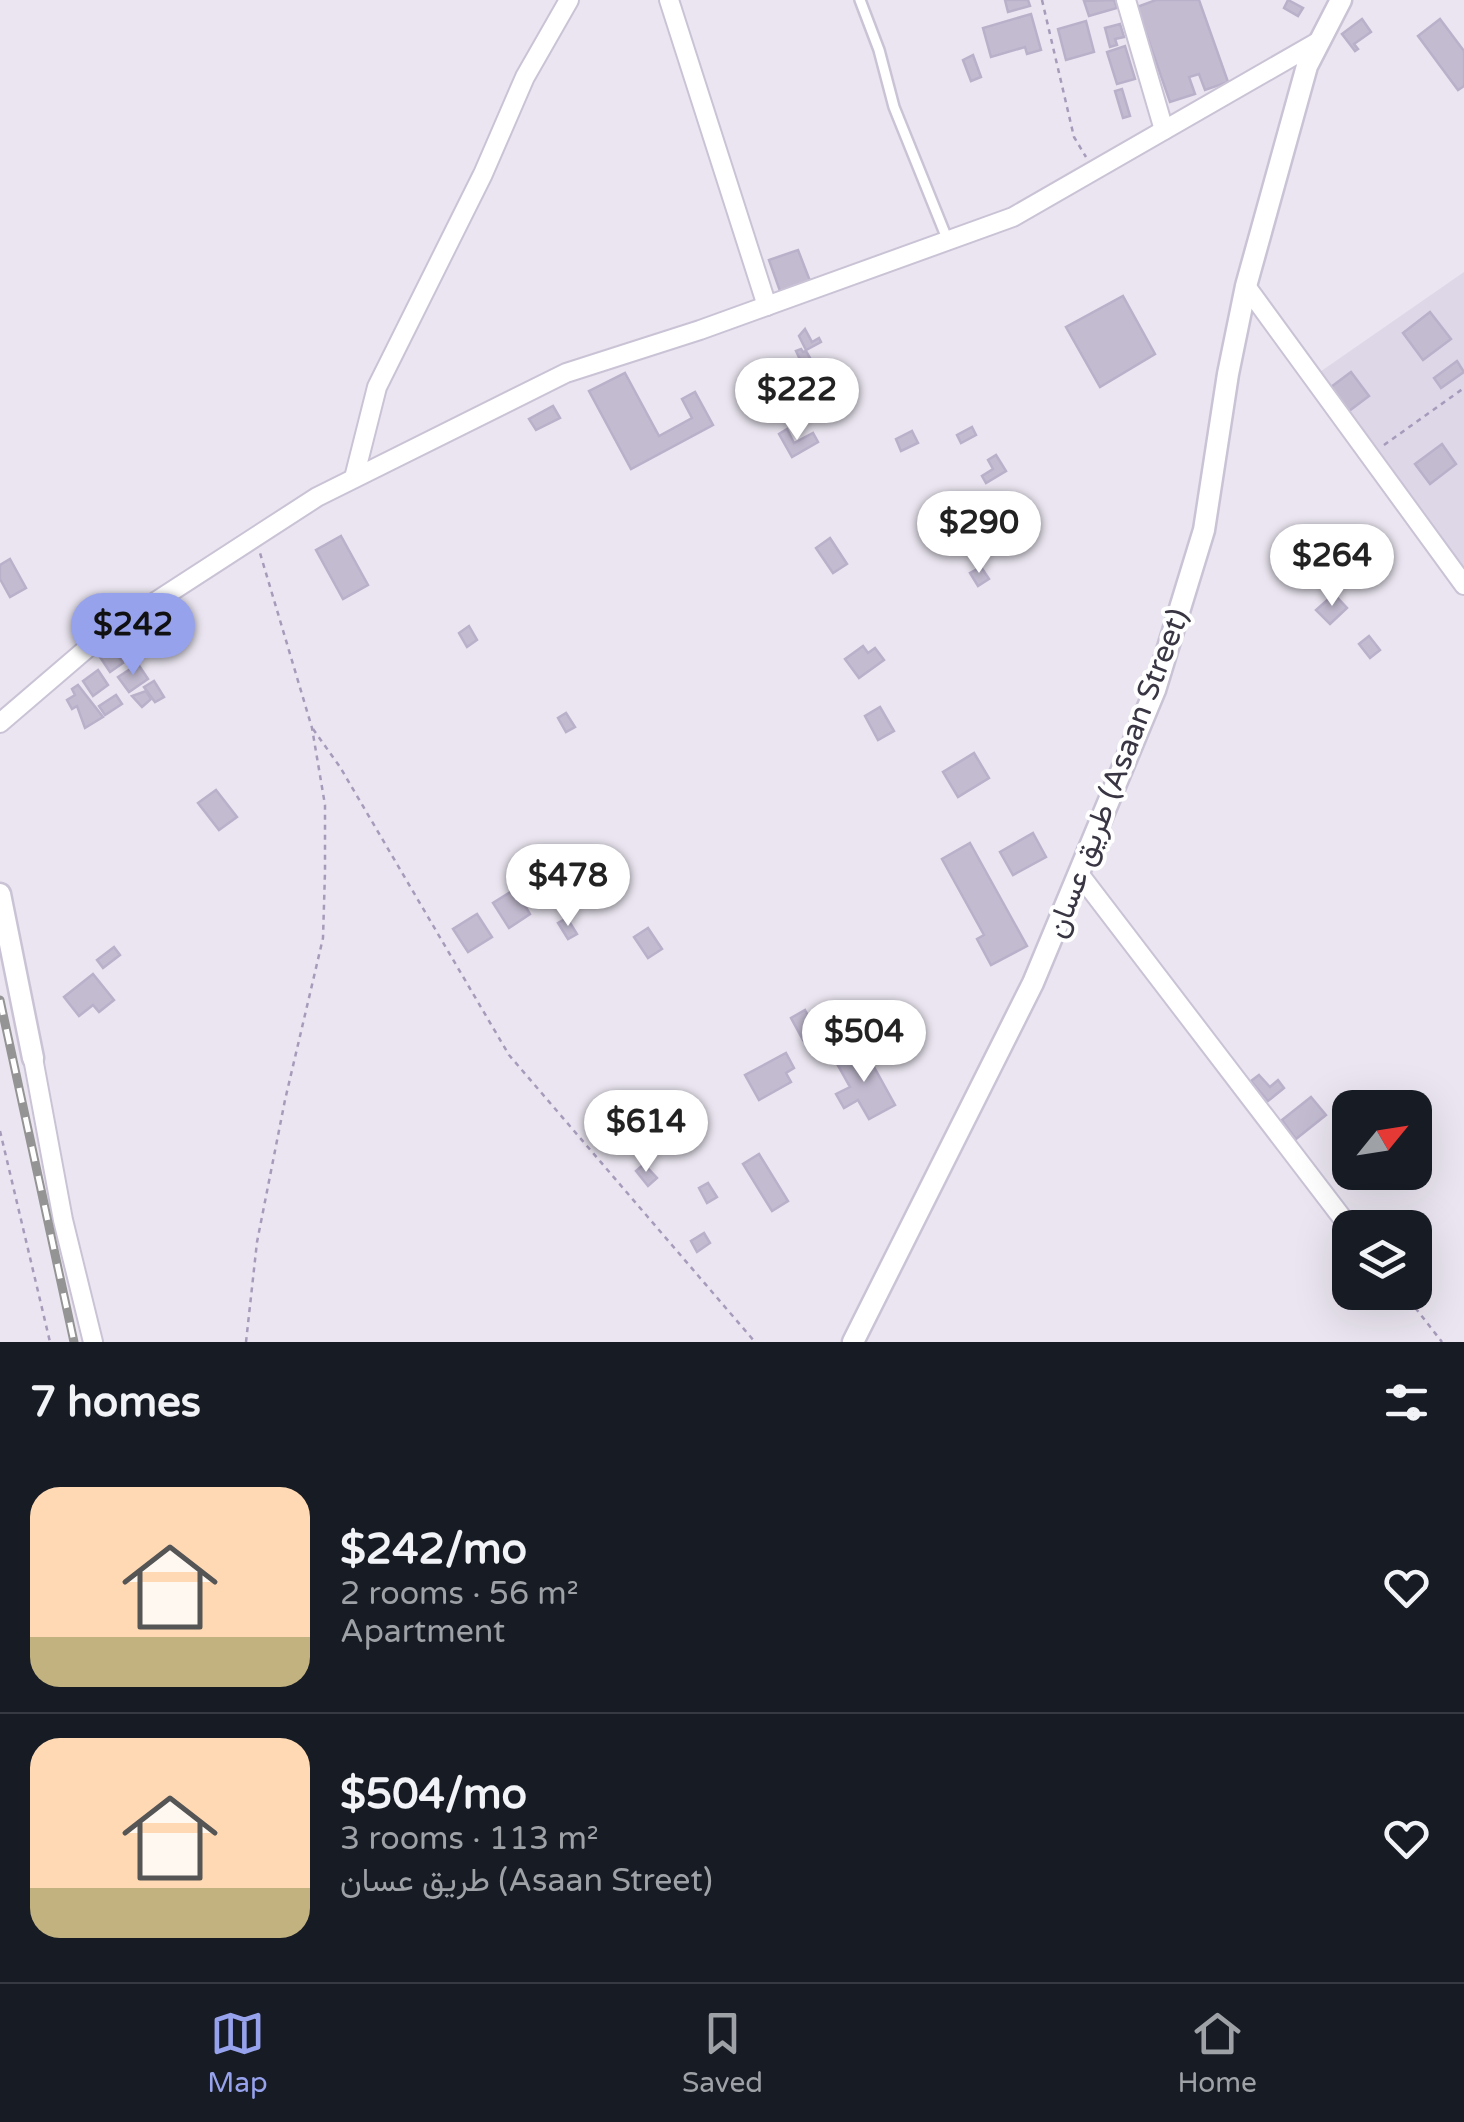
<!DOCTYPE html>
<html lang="en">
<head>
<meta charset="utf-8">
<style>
  :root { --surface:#171b24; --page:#20242c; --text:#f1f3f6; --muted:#9ea1a6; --line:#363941; --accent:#97a2ed }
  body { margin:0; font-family:"Varela Round",Vazirmatn,sans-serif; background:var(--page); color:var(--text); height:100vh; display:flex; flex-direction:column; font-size:38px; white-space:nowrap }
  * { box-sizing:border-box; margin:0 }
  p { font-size:32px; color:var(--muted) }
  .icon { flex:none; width:55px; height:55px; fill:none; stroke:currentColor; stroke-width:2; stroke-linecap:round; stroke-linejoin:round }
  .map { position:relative; height:1342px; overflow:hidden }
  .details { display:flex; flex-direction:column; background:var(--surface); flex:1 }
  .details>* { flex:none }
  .needle { width:65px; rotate:60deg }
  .buttons { position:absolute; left:1332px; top:1090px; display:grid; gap:20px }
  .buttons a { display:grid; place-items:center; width:100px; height:100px; border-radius:20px; background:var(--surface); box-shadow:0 10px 40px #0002; font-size:50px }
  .price { position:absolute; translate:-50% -85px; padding:0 22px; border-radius:35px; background:#fff; color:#222; font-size:32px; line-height:65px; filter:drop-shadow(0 2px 5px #0008) }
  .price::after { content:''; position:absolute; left:50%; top:60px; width:30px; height:22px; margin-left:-15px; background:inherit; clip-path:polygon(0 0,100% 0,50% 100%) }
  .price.on { background:var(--accent); color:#111 }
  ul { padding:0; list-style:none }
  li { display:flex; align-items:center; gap:30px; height:250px; padding:0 30px }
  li+li { border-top:2px solid var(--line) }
  li span { display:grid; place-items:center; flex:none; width:280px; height:200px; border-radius:30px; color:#555 }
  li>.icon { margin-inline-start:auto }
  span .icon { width:120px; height:120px; fill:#fffc; stroke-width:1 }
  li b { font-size:42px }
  h2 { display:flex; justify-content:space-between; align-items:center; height:120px; padding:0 30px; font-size:42px }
  .menu { display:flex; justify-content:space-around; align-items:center; height:140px; border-top:2px solid var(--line); background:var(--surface); font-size:28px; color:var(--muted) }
  .menu a { display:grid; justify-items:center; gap:5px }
  .menu .on { color:var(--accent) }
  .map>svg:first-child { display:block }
</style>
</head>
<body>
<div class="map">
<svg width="1464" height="1342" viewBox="0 0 1464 1342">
  <rect width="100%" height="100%" fill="#eae5f0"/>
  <polygon fill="#ded7e8" points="1464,272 1464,581 1317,374"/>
  <g fill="#c3bcd1" stroke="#b9b0ca" stroke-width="2.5">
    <polygon points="1005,0 1028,0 1030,6 1008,12"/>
    <polygon points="1114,0 1117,8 1089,16 1084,1"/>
    <polygon points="1156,0 1199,0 1228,82 1205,90 1199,74 1189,77 1195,94 1170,102 1137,7"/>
    <polygon points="1288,0 1303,8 1298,16 1284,8"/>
    <polygon points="1031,14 1041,50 1027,54 1025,47 991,57 983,28"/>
    <polygon points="1362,19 1371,32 1354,44 1358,49 1355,51 1342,34"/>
    <polygon points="1440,19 1464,51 1464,86 1458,90 1418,36"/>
    <polygon points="1086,21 1094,52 1066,60 1058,29"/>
    <polygon points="1120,24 1124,37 1115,39 1117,45 1110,47 1105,28"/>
    <polygon points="1125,46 1135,79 1117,84 1107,52"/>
    <polygon points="973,55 981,77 971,81 963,60"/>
    <polygon points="1122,89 1130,116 1123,118 1115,91"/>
    <polygon points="798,250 810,281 780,291 769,260"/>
    <polygon points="1123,296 1155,354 1100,387 1066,327"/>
    <polygon points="1430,312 1451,339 1423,360 1403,333"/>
    <polygon points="805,329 812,342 819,338 821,342 806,350 799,336"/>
    <polygon points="801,349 803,352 806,351 813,363 804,368 796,351"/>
    <polygon points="1457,361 1464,372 1441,388 1434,378"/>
    <polygon points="1351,372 1369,396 1349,411 1331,387"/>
    <polygon points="625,373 659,436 692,418 682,399 695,392 713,425 631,469 589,391"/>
    <polygon points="553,406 560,418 536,430 529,419"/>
    <polygon points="972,427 976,435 961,443 957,435"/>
    <polygon points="787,429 794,443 813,433 818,442 792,457 779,434"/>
    <polygon points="912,431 918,443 901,451 896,439"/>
    <polygon points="1442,444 1456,464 1430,484 1415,464"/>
    <polygon points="996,455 1006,471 986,483 982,476 993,469 988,460"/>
    <polygon points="341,536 368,585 343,599 316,550"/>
    <polygon points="830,538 847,564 833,573 816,548"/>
    <polygon points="10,559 26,588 10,597 0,579 0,565"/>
    <polygon points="981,567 989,579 978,586 970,573"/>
    <polygon points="1334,594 1347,608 1330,624 1316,610"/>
    <polygon points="469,626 477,640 467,647 459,633"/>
    <polygon points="119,634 136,659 129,664 126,659 123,661 109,640"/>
    <polygon points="1369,636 1380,650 1370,658 1359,644"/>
    <polygon points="109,642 123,663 110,672 96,651"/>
    <polygon points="863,646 868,653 875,648 884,660 859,678 845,659"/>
    <polygon points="138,664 148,679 129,692 118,677"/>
    <polygon points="98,670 108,685 93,696 83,681"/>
    <polygon points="154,681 164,697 155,702 144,687"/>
    <polygon points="78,685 103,717 85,728 77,706 72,709 67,700 75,695 72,689"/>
    <polygon points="146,691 151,699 142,707 132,696"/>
    <polygon points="116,695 122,704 105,715 99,706"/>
    <polygon points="880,707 894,731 878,740 865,716"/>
    <polygon points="566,713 575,727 566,732 558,718"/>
    <polygon points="974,753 989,778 958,797 943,772"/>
    <polygon points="216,790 237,817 219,830 198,803"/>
    <polygon points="1033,833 1046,857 1013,875 1000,852"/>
    <polygon points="970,843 1027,946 991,965 977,939 984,935 942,859"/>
    <polygon points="584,846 591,859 574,869 567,856"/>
    <polygon points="515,889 530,914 509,928 493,903"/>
    <polygon points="477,914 492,937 468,952 453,929"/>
    <polygon points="567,918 577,934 568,939 558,923"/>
    <polygon points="648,928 662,949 648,958 634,937"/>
    <polygon points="114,947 120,955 103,968 97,960"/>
    <polygon points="93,974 114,1000 99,1012 93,1005 79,1016 64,997"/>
    <polygon points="805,1010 810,1019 815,1017 823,1029 803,1040 791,1018"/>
    <polygon points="863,1047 895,1105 869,1119 858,1100 844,1108 836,1094 850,1087 836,1062"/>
    <polygon points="786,1053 794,1068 786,1073 791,1082 759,1100 745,1075"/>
    <polygon points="1259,1075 1270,1087 1278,1080 1284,1088 1268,1101 1251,1081"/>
    <polygon points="1311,1097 1326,1115 1296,1139 1282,1120"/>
    <polygon points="759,1154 788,1201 772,1211 743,1164"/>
    <polygon points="644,1164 657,1178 648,1186 636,1171"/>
    <polygon points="708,1183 717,1197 707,1203 699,1188"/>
    <polygon points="704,1233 710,1243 697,1252 691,1241"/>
  </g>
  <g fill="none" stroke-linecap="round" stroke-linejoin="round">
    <g stroke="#cac3d6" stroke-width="14">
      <polyline id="service" points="860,0 879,50 894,107 948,241"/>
    </g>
    <g stroke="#cac3d6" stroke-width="22">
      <g id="minor">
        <polyline points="669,0 767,306"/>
        <polyline points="1126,0 1164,130"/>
        <polyline points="1246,286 1464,585"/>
        <polyline points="354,478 377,387 483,174 525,77 569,0"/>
        <polyline points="0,723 98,639 317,497 566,373 700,330 1013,217 1321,40"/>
        <polyline points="1080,875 1350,1228"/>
        <polyline points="33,1058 63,1220 93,1342"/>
      </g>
    </g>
    <g stroke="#cac3d6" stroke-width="25">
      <g id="tertiary">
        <polyline points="0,894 33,1058"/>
        <polyline points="853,1342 1033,983 1155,690 1204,530 1228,374 1246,286 1307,66 1341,0"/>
      </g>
    </g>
    <g stroke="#a79bbb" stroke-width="2.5" stroke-dasharray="5 5" stroke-linecap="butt">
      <polyline points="1042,0 1074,137 1086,157"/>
      <polyline points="1384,445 1464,388"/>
      <polyline points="313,729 340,767 509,1055 755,1342"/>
      <polyline points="0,1131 50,1342"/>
      <polyline points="1403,1292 1442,1342"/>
      <polyline points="246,1342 257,1242 285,1100 323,938 325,872 325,805 312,728 260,553"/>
    </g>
    <use href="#service" stroke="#fff" stroke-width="9"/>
    <use href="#minor" stroke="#fff" stroke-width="18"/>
    <use href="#tertiary" stroke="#fff" stroke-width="20"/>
    <g stroke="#949494" stroke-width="9">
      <polyline id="rail" points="0,1000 74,1342"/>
    </g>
    <use href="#rail" stroke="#fff" stroke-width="5" stroke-dasharray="15" stroke-linecap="butt"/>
  </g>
  <g text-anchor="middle" stroke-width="8" stroke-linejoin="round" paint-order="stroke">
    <g font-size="30" fill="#393542" stroke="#fff">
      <text transform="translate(1117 773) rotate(-69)" y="10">طريق عسان (Asaan Street)</text>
    </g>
  </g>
</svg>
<div class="buttons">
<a><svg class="needle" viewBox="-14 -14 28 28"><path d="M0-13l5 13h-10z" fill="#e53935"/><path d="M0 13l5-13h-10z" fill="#9ea1a6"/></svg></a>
<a><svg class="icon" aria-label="layers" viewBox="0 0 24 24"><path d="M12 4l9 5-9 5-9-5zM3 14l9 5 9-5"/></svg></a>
</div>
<b class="price" style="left:797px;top:443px">$222</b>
<b class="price" style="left:979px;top:576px">$290</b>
<b class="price" style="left:1332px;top:609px">$264</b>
<b class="price on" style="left:133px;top:678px">$242</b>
<b class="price" style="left:568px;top:929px">$478</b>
<b class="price" style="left:864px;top:1085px">$504</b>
<b class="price" style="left:646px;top:1175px">$614</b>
</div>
<section class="details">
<h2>7 homes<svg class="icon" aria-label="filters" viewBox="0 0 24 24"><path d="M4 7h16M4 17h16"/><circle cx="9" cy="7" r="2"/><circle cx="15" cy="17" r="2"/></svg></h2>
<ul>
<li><span style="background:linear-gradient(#ffd9b3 75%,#c2b280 0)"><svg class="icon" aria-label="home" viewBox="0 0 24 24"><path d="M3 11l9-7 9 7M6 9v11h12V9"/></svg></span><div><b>$242/mo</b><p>2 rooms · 56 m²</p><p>Apartment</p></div><svg class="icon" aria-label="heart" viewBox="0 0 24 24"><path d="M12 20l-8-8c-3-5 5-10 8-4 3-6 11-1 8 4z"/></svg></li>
<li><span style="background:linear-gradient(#ffd9b3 75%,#c2b280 0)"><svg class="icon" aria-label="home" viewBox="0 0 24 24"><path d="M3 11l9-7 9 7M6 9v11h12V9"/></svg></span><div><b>$504/mo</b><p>3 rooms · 113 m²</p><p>طريق عسان (Asaan Street)</p></div><svg class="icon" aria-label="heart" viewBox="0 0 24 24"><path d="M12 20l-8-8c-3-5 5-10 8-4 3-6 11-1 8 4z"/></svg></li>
</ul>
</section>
<nav class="menu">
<a class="on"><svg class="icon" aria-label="map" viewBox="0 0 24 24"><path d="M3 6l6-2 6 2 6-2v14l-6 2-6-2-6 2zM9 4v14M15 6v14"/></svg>Map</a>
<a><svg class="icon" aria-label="saved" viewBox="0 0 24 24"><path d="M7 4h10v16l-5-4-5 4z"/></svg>Saved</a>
<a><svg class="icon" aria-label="home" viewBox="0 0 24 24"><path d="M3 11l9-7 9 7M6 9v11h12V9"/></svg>Home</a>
</nav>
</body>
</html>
